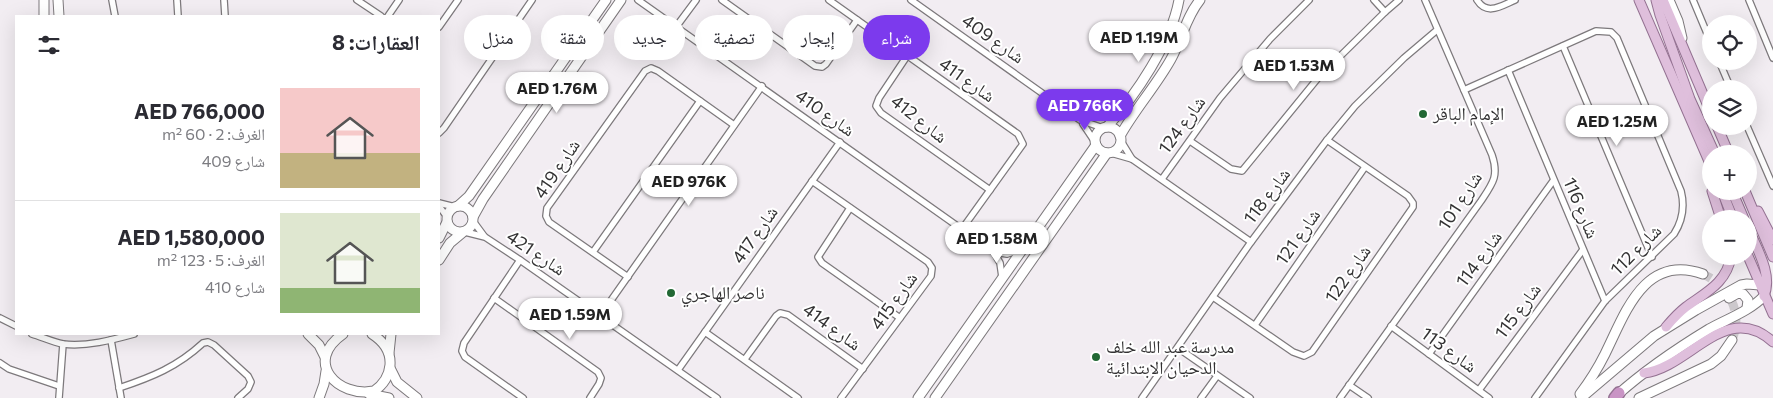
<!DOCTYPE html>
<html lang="ar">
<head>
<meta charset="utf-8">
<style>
  :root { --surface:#fff; --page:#f2f2f3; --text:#2b2b33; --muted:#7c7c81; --line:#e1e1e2; --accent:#7c3aed }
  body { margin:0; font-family:Commissioner,"Noto Naskh Arabic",sans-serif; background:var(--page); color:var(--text); direction:rtl; height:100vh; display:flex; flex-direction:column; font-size:19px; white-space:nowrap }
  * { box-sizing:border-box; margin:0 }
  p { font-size:16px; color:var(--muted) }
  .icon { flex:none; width:28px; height:28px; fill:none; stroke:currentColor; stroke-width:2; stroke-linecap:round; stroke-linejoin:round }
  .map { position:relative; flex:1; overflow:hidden; direction:ltr }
  .drawer { position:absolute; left:15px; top:15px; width:425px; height:320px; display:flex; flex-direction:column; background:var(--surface); border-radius:0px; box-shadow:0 5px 20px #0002; direction:rtl }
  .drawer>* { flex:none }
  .banner { position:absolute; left:455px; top:15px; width:475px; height:45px; direction:rtl; display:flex; gap:10px }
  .buttons { position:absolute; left:1702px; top:15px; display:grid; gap:10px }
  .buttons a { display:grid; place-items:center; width:55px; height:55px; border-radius:50%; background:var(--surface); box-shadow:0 5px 20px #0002; font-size:25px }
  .price { position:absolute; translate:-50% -42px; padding:0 11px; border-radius:18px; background:#fff; color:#222; font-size:16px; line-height:32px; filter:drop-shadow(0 1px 2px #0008) }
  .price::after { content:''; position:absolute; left:50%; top:30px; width:15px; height:11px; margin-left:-8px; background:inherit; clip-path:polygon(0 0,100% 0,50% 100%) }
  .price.on { background:var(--accent); color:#fff }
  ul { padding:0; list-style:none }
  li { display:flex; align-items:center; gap:15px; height:125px; padding:0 20px }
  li+li { border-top:1px solid var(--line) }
  li span { display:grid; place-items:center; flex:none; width:140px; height:100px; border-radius:0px; color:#555 }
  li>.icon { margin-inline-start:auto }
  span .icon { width:60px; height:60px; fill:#fffc; stroke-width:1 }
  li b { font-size:21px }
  h2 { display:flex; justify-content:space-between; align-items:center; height:60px; padding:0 20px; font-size:21px }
  .chip { padding:0 18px; border-radius:22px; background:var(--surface); box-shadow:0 5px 20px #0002; font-size:18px; line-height:45px }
  .chip.on { background:var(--accent); color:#fff }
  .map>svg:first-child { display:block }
</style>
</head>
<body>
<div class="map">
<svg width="1773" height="398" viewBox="0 0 1773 398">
  <rect width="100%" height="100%" fill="#f2edf2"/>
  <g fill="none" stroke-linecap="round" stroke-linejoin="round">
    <path stroke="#ccc8cc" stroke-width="9" stroke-dasharray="9 4.5" stroke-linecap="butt" d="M1703,274C1730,287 1743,312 1732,340"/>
    <g stroke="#7d797c" stroke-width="8">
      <g id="street">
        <polyline points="112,0 115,16"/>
        <polyline points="177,0 178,16"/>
        <polyline points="224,0 225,16"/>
        <polyline points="357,0 381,16"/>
        <polyline points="638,0 994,252 1007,254 1020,250"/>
        <polyline points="722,0 815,66 822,67 826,64 857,20"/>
        <polyline points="829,0 1018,134 1023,144 962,229"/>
        <polyline points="911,0 1080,120 1103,128"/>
        <polyline points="1374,0 1385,12"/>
        <path d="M1477,0C1487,16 1501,6 1515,0"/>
        <polyline points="1693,0 1711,43"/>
        <polyline points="1749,0 1773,58"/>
        <polyline points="388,16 399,0"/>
        <polyline points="439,27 458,0"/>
        <polyline points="676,27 696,0"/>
        <polyline points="1563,46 1652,257"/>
        <polyline points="907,56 879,98 876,106 881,113 990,190"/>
        <polyline points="1719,61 1731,89"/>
        <polyline points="1508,70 1605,301"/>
        <path d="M1464,90L1596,31L1611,32L1617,38L1681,191C1685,207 1683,220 1674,234L1605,301L1535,398"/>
        <polyline points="1083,124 1095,142"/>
        <polyline points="1747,126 1773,186"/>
        <polyline points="439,133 444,128 532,0"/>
        <polyline points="1121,141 1132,159"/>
        <polyline points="1190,141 1231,169 1242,171 1318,78 1385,12 1399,0"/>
        <polyline points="1111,153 1132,159 1251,242"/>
        <polyline points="1162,179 1220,98 1270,39 1309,0"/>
        <polyline points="812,181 928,262 932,268 931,276 841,398"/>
        <polyline points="439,203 455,207"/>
        <polyline points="439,206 447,217"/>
        <polyline points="850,208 818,257 822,263 900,318"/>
        <polyline points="473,221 484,236"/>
        <polyline points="465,232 485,237 520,260 717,398"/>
        <polyline points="593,252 700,101"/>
        <polyline points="994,252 1000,263 1002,277"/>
        <polyline points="520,260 464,343 462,351 465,357 523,398"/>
        <polyline points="628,277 549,222 546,216 547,208 645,71 651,68 658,71 734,125"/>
        <polyline points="1213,297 1293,352 1304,356 1312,352 1413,207 1413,203 1408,196 1327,140"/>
        <polyline points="494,298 598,372 601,378 599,384 590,398"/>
        <polyline points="600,316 762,86"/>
        <polyline points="0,318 16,326"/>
        <polyline points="1255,325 1365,167"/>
        <polyline points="1391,326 1489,398"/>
        <polyline points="705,332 798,398"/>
        <path d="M32,334C42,337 53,342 63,344C86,347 112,340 134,334"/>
        <polyline points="111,340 121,398"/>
        <polyline points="1178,348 1250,398"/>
        <polyline points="1429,354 1553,181"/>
        <polyline points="745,359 776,316 780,313 788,315 863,369"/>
        <polyline points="0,363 9,369 59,386"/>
        <polyline points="678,370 840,142"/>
        <polyline points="1349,385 1368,398"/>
        <path d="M119,388C152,377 177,367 203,343L208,342L214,345L248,376L251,382L248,389L238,398"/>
        <polyline points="1479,390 1582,251"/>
        <polyline points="59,398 63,344"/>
        <polyline points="1142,398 1251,242 1327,140 1355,106 1404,58 1437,30"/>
        <polyline points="1201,398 1217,376"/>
        <path d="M1340,398L1481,201C1493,183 1499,176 1492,155L1425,0"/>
      </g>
    </g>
    <g stroke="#7d797c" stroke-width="11">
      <g id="secondary">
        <polyline points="44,0 44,16"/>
        <polyline points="58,0 59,16"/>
        <polyline points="1669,0 1678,21 1682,38"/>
        <path d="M1107,127C1136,95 1171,43 1179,0"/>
        <circle cx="1108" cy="140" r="13"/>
        <path d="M1120,136C1135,109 1156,86 1171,59C1182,39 1186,17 1200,0"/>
        <circle cx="460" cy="219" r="13"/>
        <polyline points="458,206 469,196 606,0"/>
        <polyline points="473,217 483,199 621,0"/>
        <polyline points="439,238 447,222"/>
        <polyline points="439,260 450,243 462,233"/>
        <polyline points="1729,298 1738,293 1743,294 1748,300 1747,308"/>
        <polyline points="308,334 319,345 325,357"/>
        <path d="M343,334C303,362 338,398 374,391C383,385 389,376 390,365C391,351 383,341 372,334"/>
        <polyline points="389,353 391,334"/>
        <polyline points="390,368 397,382 417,398"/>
        <polyline points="369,394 389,398"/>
        <path d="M1580,394C1590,381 1598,368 1605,354C1625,314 1644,253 1703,274"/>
        <path d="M1616,396C1644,371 1676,349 1709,329C1727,319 1750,311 1764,296"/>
        <polyline points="319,398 324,384 326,371"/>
        <polyline points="918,398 1096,145"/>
        <polyline points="935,398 1107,153"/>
        <polyline points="1581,398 1654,336 1696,310 1741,285 1747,284 1760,285"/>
        <polyline points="1639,398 1711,364 1721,356 1732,340"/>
      </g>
    </g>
    <g stroke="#947292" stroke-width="11">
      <g id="primary">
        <polyline points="1639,0 1711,166"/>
        <polyline points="1656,0 1660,15 1690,99 1715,154"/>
        <polyline points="1663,0 1711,113"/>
        <polyline points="1717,126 1729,154"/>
        <polyline points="1711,176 1711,183"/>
        <polyline points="1712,191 1721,219"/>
        <polyline points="1722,191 1733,219"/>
        <polyline points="1732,191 1744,219"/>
        <polyline points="1745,191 1773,257"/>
        <polyline points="1758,211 1773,240"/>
        <path d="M1749,230C1757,249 1773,275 1764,296"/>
        <polyline points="1748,256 1773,314"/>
        <path d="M1666,327C1672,320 1678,313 1686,307C1705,293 1727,283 1731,256"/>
        <path d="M1644,373C1689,368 1726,299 1773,342"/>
      </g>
    </g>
    <g stroke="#947292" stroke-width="14">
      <polyline id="highway" points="1615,398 1619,393"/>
    </g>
    <use href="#street" stroke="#fff" stroke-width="5.5"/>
    <use href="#secondary" stroke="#fff" stroke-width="9"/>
    <use href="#primary" stroke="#dfbfdc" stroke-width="9"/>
    <use href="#highway" stroke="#c994c5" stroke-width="11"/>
  </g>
  <g fill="#226834" stroke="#fff" stroke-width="2">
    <circle cx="1423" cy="114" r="5"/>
    <circle cx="671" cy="293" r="5"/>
    <circle cx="1096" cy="357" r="5"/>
  </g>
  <g text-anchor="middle" stroke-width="4" stroke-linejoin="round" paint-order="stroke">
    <g font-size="18" fill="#333233" stroke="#fff">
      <text transform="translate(993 39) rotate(35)" y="6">شارع 409</text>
      <text transform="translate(967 80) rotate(35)" y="6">شارع 411</text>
      <text transform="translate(825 113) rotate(35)" y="6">شارع 410</text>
      <text transform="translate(919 119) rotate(38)" y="6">شارع 412</text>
      <text transform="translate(1182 125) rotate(-54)" y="6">شارع 124</text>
      <text transform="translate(557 169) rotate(-56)" y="6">شارع 419</text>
      <text transform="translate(1267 196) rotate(-53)" y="6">شارع 118</text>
      <text transform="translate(1460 201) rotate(-57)" y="6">شارع 101</text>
      <text transform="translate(1581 208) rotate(67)" y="6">شارع 116</text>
      <text transform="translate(755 235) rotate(-55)" y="6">شارع 417</text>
      <text transform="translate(1298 237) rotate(-55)" y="6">شارع 121</text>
      <text transform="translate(1636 250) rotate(-45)" y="6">شارع 112</text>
      <text transform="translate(536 253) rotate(34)" y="6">شارع 421</text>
      <text transform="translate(1479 259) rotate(-54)" y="6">شارع 114</text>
      <text transform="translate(1348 274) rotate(-55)" y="6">شارع 122</text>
      <text transform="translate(894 301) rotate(-54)" y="6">شارع 415</text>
      <text transform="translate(1518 311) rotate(-53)" y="6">شارع 115</text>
      <text transform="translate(832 327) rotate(36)" y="6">شارع 414</text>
      <text transform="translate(1449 350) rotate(36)" y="6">شارع 113</text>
    </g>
    <g font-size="18" fill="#333233" stroke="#fff" text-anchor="start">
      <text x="1433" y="120">الإمام الباقر</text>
      <text x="681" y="299">ناصر الهاجري</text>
      <text x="1106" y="353">مدرسة عبد الله خلف<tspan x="1106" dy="21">الدحيان الابتدائية</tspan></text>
    </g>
  </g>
</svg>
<div class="buttons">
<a><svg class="icon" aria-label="locate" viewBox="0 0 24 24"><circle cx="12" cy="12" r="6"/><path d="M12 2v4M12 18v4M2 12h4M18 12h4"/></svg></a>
<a><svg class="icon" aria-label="layers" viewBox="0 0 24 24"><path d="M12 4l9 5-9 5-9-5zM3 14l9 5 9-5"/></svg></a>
<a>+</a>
<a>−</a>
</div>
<b class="price" style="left:1139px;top:63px">AED 1.19M</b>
<b class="price" style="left:1294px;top:91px">AED 1.53M</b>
<b class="price" style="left:557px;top:114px">AED 1.76M</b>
<b class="price on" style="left:1085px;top:131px">AED 766K</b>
<b class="price" style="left:1617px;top:147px">AED 1.25M</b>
<b class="price" style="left:689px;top:207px">AED 976K</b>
<b class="price" style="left:997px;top:264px">AED 1.58M</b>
<b class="price" style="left:570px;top:340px">AED 1.59M</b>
<div class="banner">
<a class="chip on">شراء</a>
<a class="chip">إيجار</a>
<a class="chip">تصفية</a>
<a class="chip">جديد</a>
<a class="chip">شقة</a>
<a class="chip">منزل</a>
</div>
<section class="drawer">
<h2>العقارات: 8<svg class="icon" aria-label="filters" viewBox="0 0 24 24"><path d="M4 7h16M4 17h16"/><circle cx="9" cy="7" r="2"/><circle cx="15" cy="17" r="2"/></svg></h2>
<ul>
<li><span style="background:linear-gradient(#f6c9c9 65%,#c2b280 0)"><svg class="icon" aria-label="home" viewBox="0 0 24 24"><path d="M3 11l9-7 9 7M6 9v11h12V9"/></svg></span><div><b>AED 766,000</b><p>الغرف: 2 · 60 m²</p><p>شارع 409</p></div></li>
<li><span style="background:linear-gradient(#dfe7d0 75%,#8fb573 0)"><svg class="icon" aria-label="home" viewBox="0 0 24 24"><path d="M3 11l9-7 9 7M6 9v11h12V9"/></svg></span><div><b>AED 1,580,000</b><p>الغرف: 5 · 123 m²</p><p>شارع 410</p></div></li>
</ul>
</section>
</div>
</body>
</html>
